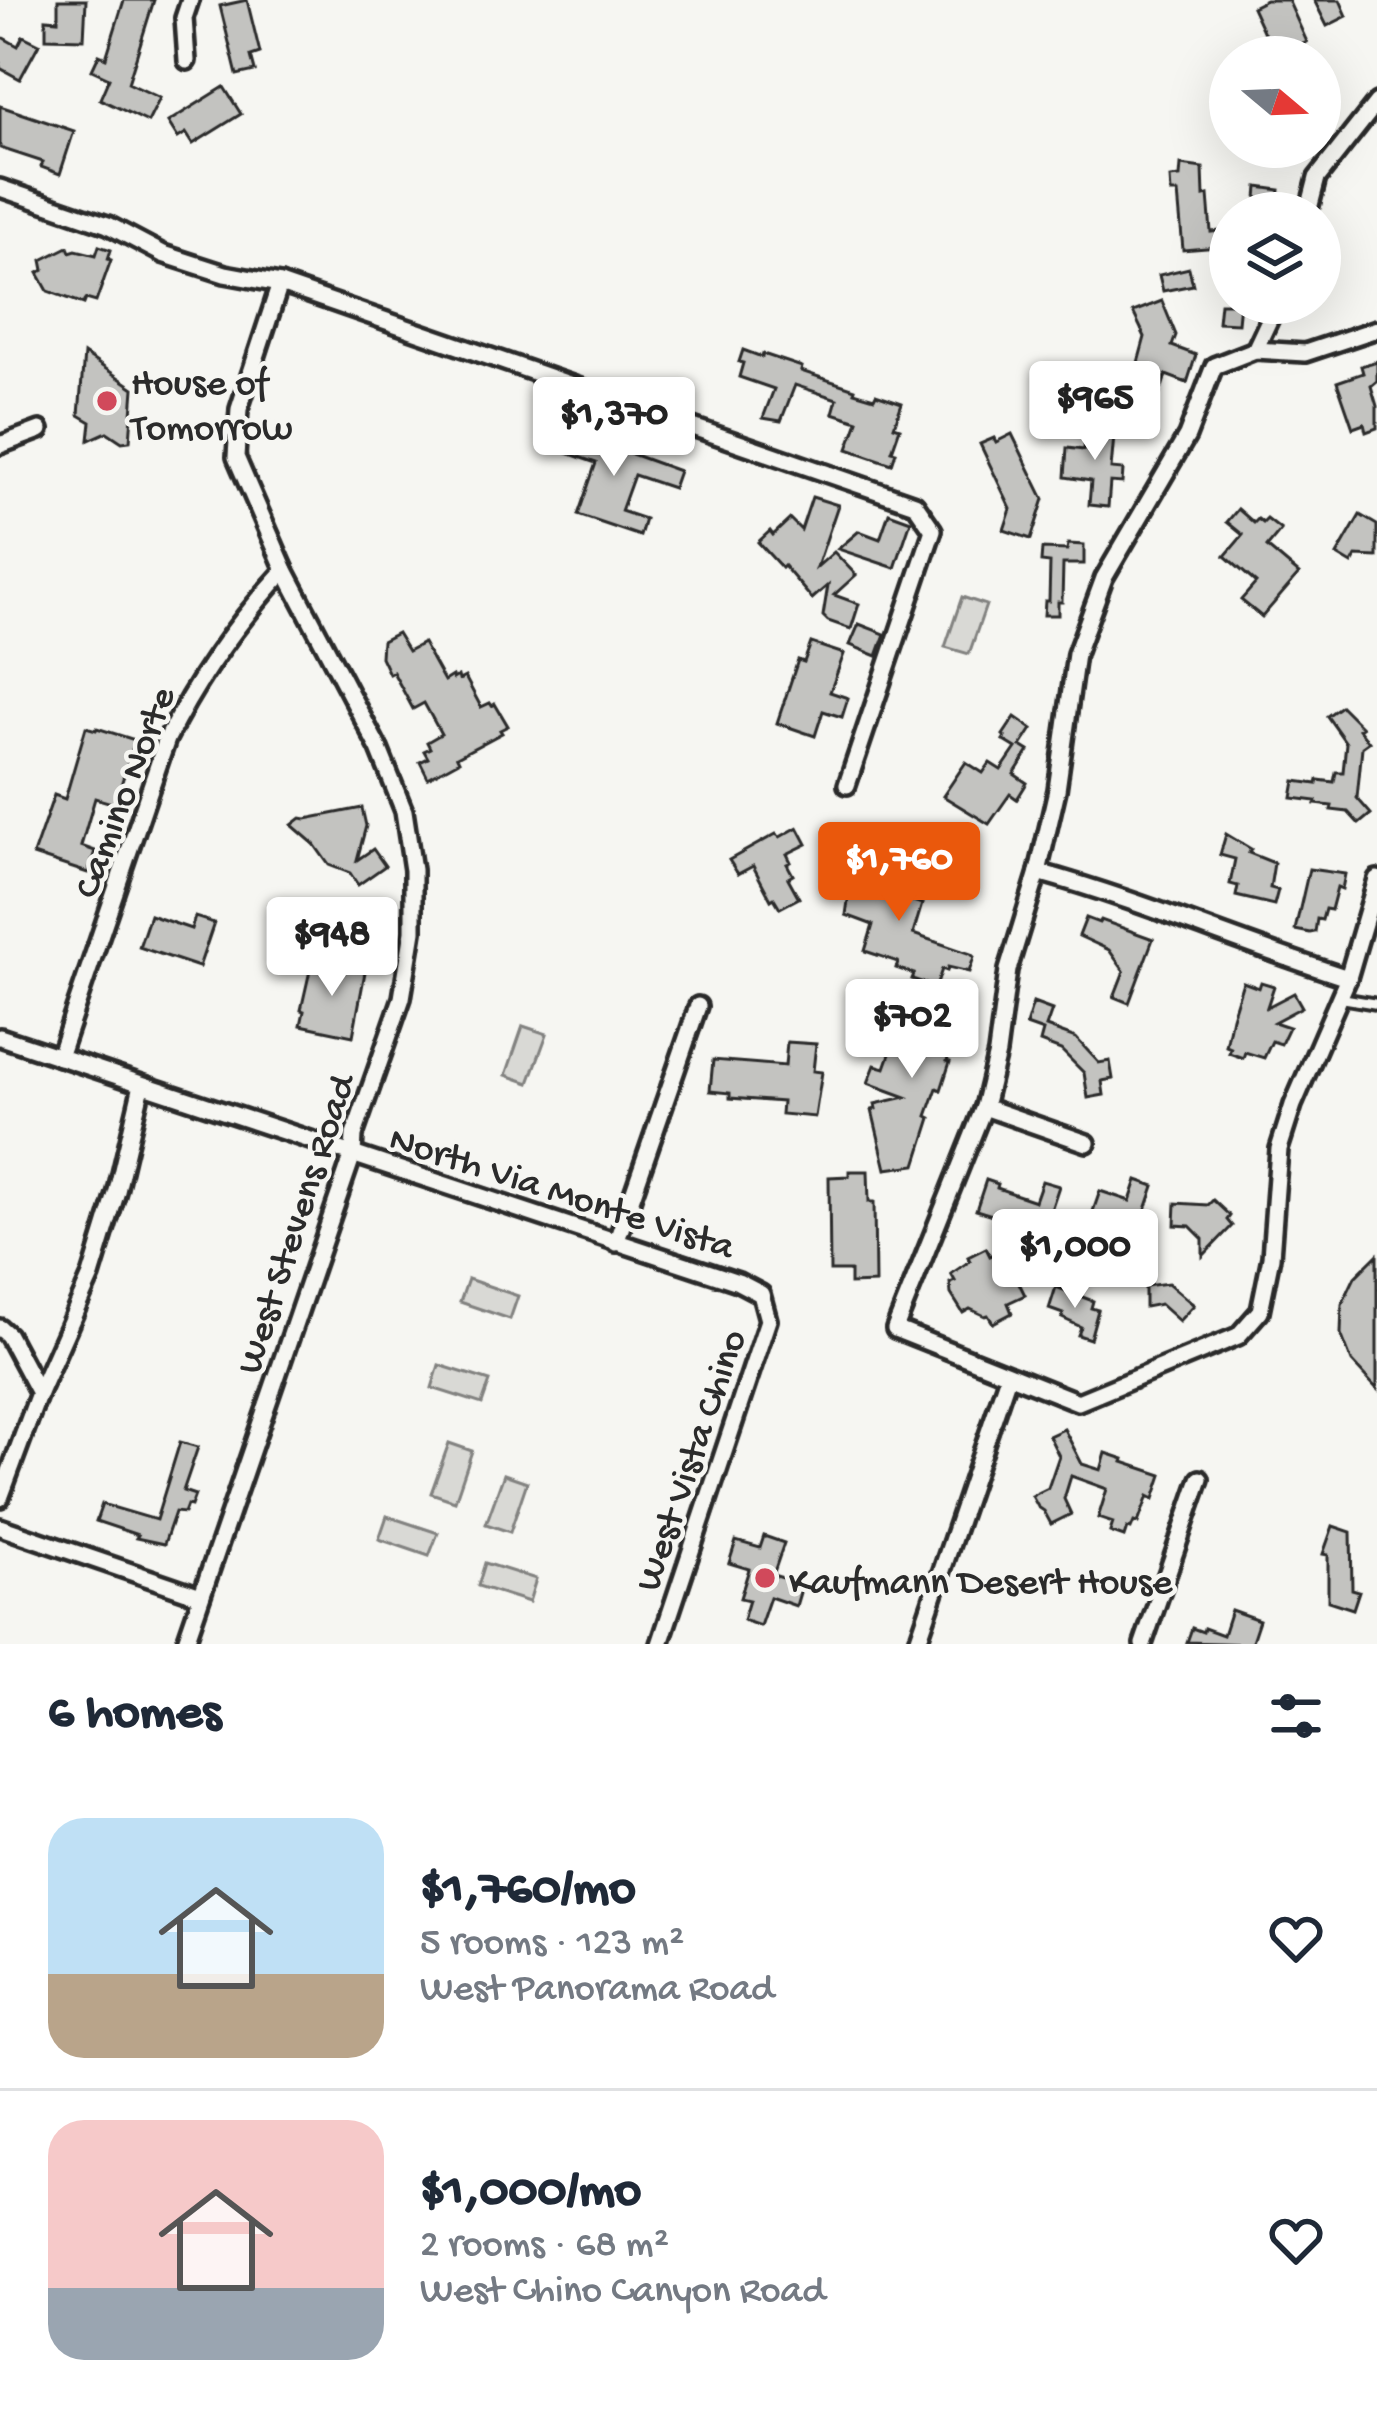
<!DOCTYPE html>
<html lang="en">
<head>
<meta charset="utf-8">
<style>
  :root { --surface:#fff; --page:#f2f2f3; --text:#1f2937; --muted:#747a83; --line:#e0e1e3; --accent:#ea580c }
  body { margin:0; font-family:"Gochi Hand",sans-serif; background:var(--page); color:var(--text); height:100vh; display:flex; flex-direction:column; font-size:45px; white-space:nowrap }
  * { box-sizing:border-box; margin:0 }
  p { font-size:39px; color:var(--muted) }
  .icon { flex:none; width:66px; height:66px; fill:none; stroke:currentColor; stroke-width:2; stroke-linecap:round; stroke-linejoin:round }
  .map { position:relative; height:1644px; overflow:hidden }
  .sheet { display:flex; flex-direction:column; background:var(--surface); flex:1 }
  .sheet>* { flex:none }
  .needle { width:78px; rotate:109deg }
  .fabs { position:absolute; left:1209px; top:36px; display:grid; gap:24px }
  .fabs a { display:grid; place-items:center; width:132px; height:132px; border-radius:50%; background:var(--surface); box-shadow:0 12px 48px #0002; font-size:60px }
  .price { position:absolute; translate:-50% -102px; padding:0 27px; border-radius:12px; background:#fff; color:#222; font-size:39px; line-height:78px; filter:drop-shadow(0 3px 6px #0008) }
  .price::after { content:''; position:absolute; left:50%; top:72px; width:36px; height:27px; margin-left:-18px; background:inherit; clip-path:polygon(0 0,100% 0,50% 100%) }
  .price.active { background:var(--accent); color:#fff }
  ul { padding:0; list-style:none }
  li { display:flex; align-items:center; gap:36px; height:300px; padding:0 48px }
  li+li { border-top:3px solid var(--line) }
  li span { display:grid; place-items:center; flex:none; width:336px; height:240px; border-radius:36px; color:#555 }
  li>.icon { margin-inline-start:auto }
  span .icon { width:144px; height:144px; fill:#fffc; stroke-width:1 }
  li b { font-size:51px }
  h2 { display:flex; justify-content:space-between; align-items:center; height:144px; padding:0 48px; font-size:51px }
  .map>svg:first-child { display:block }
</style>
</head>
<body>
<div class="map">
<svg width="1377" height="1644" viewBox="0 0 1377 1644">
  <rect width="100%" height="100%" fill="#f6f6f2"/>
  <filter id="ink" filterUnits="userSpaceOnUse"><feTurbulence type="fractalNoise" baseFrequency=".00833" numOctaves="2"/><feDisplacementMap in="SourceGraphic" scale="24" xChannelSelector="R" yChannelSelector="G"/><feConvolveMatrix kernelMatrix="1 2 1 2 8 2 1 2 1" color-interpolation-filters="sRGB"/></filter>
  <g filter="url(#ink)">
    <g fill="#d9d9d5" stroke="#828280" stroke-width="3">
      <polygon points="962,597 986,605 969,654 945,647"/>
      <polygon points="523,1026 547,1034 529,1083 506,1075"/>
      <polygon points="468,1279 518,1296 510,1319 460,1302"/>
      <polygon points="439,1365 490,1381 482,1404 432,1388"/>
      <polygon points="449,1443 472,1451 455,1501 431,1493"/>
      <polygon points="504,1474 527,1482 510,1532 486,1524"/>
      <polygon points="387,1516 438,1533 429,1556 379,1539"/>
      <polygon points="485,1563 536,1579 529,1602 478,1586"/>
    </g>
    <g fill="#c3c3c0" stroke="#2b2b2b" stroke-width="3">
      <polygon points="58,0 86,0 84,39 46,38 46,19 58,20"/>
      <polygon points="124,0 154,0 128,83 160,98 148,122 100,99 109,78 92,70 99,55 106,58"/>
      <polygon points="247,0 260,53 251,56 255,71 237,75 220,6"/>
      <polygon points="1266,0 1288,0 1307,42 1275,57 1252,7"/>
      <polygon points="1314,0 1340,0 1347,16 1327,26"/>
      <polygon points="0,36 18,46 23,36 39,44 20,79 0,68"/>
      <polygon points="224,87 241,114 193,144 186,133 178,138 168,122"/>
      <polygon points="0,106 74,131 60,174 41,167 43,162 0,148"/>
      <polygon points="1181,165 1203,168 1204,196 1208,195 1211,232 1230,230 1230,246 1183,250 1178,193 1171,193 1170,178 1180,177"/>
      <polygon points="1258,187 1280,190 1277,213 1256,210"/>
      <polygon points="99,246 111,250 108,259 111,260 96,302 86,299 84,304 48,291 38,273 44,270 42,260 68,247 70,252 76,250 96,255"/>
      <polygon points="1189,268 1193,285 1163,291 1159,275"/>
      <polygon points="1162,301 1176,335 1172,346 1196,355 1187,383 1166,375 1160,394 1132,385 1145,337 1133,312"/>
      <polygon points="1220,303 1240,303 1238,323 1218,322"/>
      <polygon points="743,350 762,357 763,354 802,367 801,371 855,389 854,392 874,398 876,394 902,403 894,426 900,428 892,451 896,452 892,464 848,449 858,421 833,413 837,399 795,385 781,421 763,418 774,389 739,377 743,363 739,362"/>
      <polygon points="84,354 134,388 130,441 122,442 107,432 89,440 91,422 79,415"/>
      <polygon points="1377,361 1377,381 1371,386 1377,406 1377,428 1366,432 1364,424 1353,428 1337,382 1363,373 1361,366"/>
      <polygon points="1086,423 1110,425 1109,435 1114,436 1111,469 1123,470 1122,483 1110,482 1108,507 1089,505 1091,481 1065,477 1067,448 1084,450"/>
      <polygon points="618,429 635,435 629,453 679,471 673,488 634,475 621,511 645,519 640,536 578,515 596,463 556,449 562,432 611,449"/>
      <polygon points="1012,434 1044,499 1031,539 1004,530 1011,509 980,444 994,438 996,442"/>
      <polygon points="812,497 838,505 817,567 834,552 856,575 834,595 859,604 851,629 828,621 823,616 828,585 812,599 784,566 782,568 758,542 770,531 773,535 790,519 801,530"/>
      <polygon points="1238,509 1254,523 1258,519 1263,523 1267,519 1281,530 1267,547 1299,574 1262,617 1241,600 1256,583 1225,556 1243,535 1227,522"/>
      <polygon points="889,513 911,521 895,568 838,549 859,531 880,539"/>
      <polygon points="1360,515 1377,525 1377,557 1356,556 1352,564 1337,555"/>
      <polygon points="1068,544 1084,545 1084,564 1063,564 1062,602 1058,602 1058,615 1044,615 1045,601 1049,601 1050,563 1041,562 1042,549 1067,550"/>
      <polygon points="859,624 885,634 877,656 850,645"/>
      <polygon points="397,633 408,651 423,643 444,681 452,676 453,679 458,676 459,680 465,677 481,707 490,703 492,706 495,704 508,726 500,730 502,733 457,757 459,761 428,778 420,762 428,758 424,751 430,748 427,742 441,734 424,703 413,709 393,672 389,674 381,657 382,641"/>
      <polygon points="811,643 844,654 830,692 848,698 842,717 823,711 815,736 777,723 798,660 804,662"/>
      <polygon points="1341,706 1362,727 1359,729 1369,742 1362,747 1357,798 1371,814 1359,824 1348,812 1331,810 1332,806 1315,804 1316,801 1292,798 1295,781 1317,784 1318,780 1334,782 1336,772 1343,772 1346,743 1327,716"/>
      <polygon points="1015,717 1032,729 1021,746 1029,751 1014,774 1027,783 1017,799 1010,794 989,824 943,796 966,762 983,773 990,763 1001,770 1016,748 1003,740 1005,737 1003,735"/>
      <polygon points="86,727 96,730 97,728 135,740 115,804 95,798 81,846 95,851 88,873 33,855 54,795 65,799"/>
      <polygon points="362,808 366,826 357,860 373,849 385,866 358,885 350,873 329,865 314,844 292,825 301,818 306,819"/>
      <polygon points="798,827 807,844 787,854 791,862 787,864 793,875 788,878 799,898 780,908 774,898 771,900 753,866 738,874 729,860 776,834 780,837"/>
      <polygon points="1226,834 1251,849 1249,853 1274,863 1270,888 1278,890 1274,905 1236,896 1238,886 1230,884 1235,859 1220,855"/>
      <polygon points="868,846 885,851 878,871 908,882 905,891 909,892 907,899 922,904 913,934 971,954 974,957 969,972 948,967 947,971 942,969 936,987 912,979 914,974 896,968 898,962 865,951 873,925 846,915 848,901"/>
      <polygon points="1309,869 1345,874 1342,889 1337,887 1331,910 1325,909 1322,920 1317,919 1315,932 1310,933 1295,930"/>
      <polygon points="150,915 191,929 195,917 214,923 199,967 139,947"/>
      <polygon points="1086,918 1099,923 1101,920 1153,939 1129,1003 1114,997 1124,971 1109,950 1079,936"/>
      <polygon points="317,963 365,972 353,1036 301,1025 304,1011 301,1010 311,966 316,967"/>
      <polygon points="1243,982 1259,988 1261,982 1274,986 1267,1007 1294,993 1302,1007 1274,1022 1289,1027 1281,1044 1272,1041 1264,1058 1245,1052 1243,1058 1229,1053 1231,1048 1226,1046 1232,1017"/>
      <polygon points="926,994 956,1004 944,1039 953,1043 947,1061 950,1062 941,1090 937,1088 927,1116 931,1118 916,1165 886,1169 872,1110 876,1109 875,1104 906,1097 868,1083 875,1065 885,1068 895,1040 881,1035 887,1017 915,1027"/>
      <polygon points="1033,1003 1052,1010 1046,1027 1076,1038 1099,1063 1110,1061 1113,1079 1102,1081 1104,1095 1088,1098 1084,1073 1061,1050 1040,1042 1043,1031 1026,1025"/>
      <polygon points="787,1042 816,1044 813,1071 822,1072 815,1117 781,1114 782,1102 730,1098 730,1093 710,1091 713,1060 785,1066"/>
      <polygon points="849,1171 868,1171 869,1202 874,1202 875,1283 850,1284 850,1271 830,1271 829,1177 849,1176"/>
      <polygon points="986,1180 998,1184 997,1188 1035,1201 1042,1181 1059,1186 1044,1231 976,1210"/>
      <polygon points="1137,1180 1154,1186 1133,1248 1118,1242 1122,1231 1090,1220 1100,1191 1130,1201"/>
      <polygon points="1213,1200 1230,1216 1227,1220 1232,1226 1203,1256 1203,1239 1190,1226 1175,1225 1176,1203 1208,1205"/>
      <polygon points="986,1248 990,1256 1001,1250 1011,1269 1017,1253 1025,1257 1032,1270 1031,1275 1018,1281 1025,1295 1008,1303 1012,1313 993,1323 988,1315 985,1316 970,1309 963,1313 951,1294 950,1283 955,1281 951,1274 970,1261 968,1257"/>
      <polygon points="1377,1255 1377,1389 1352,1362 1341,1334 1342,1304 1355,1277"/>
      <polygon points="1168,1283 1194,1305 1179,1321 1160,1304 1145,1307 1145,1286"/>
      <polygon points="1056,1287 1093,1301 1091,1308 1098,1310 1090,1339 1078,1335 1081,1327 1062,1318 1063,1314 1049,1309"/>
      <polygon points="1064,1429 1082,1464 1101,1470 1106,1453 1124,1459 1123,1462 1162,1475 1154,1499 1148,1496 1138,1523 1134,1522 1131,1529 1127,1528 1124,1537 1110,1532 1113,1523 1098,1518 1107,1489 1096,1485 1071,1476 1064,1499 1071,1514 1051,1524 1044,1511 1038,1507 1032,1496 1048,1488 1059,1456 1049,1436"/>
      <polygon points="180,1442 198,1447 183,1491 195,1495 191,1506 187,1505 184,1513 175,1512 164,1544 136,1538 138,1535 96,1521 102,1504 156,1520"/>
      <polygon points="1333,1526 1351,1532 1352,1589 1359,1591 1353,1609 1328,1601 1328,1555 1323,1554"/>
      <polygon points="764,1536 784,1543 773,1575 799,1583 797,1588 801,1589 796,1606 770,1597 760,1626 743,1620 749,1600 740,1598 749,1569 729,1563 736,1541 760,1548"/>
      <polygon points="1231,1610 1259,1620 1251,1644 1187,1642 1192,1628 1203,1632 1204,1628 1223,1635"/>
    </g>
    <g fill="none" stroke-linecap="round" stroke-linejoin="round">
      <g stroke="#2b2b2b" stroke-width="16">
        <polyline id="service" points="1341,998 1377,1004"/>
      </g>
      <g stroke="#2b2b2b" stroke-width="24">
        <g id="minor">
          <polyline points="187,61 184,18 190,0"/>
          <polyline points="0,188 108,225 163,254 225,274 280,284 915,504 933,530 847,785"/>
          <polyline points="1308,213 1317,178 1377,102"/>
          <polyline points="1377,329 1305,353 1255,350 1214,366 1187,436 1104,578 1076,654 1057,790 1038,872 1008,970 997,1053 984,1107 895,1329 1078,1402 1238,1336 1260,1311 1271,1257 1279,1149 1293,1105 1348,978 1377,879"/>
          <polyline points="1255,350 1277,303"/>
          <polyline points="0,445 40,430"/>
          <path d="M1038,872C1143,901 1244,945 1348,978"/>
          <polyline points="0,1037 738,1282 761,1294 768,1320 660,1644"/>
          <path d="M59,1057L167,739C198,677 238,621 285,570"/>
          <polyline points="984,1107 1087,1143"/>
          <polyline points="616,1243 698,1006"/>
          <polyline points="0,1328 8,1335 39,1393"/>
          <polyline points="0,1498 39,1393 91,1276 117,1191 142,1085"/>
          <polyline points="0,1527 201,1596"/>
          <polyline points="185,1644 353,1154 354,1135 402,998 413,931 413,870 404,811 379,749 285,570 236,457 239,409 280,284"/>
          <polyline points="917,1644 1008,1376"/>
          <polyline points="1143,1644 1200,1479"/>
        </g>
      </g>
      <use href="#service" stroke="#f6f6f2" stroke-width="8"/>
      <use href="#minor" stroke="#f6f6f2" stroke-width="15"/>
    </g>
  </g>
  <g fill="#d1495b" stroke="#f6f6f2" stroke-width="4.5">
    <circle cx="107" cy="401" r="12"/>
    <circle cx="765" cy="1578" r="12"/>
  </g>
  <g text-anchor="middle" stroke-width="9" stroke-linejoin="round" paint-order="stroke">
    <g font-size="39" fill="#2b2b2b" stroke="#f6f6f2" text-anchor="start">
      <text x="131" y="393">House of<tspan x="131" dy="45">Tomorrow</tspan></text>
      <text x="789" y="1592">Kaufmann Desert House</text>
    </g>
    <g font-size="39" fill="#2b2b2b" stroke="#f6f6f2">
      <text transform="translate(121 791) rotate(-69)" y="14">Camino Norte</text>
      <text transform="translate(563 1189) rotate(18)" y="14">North Via Monte Vista</text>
      <text transform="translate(292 1223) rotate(-72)" y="14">West Stevens Road</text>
      <text transform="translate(687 1459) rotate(-71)" y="14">West Vista Chino</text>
    </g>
  </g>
</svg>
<div class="fabs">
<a><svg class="needle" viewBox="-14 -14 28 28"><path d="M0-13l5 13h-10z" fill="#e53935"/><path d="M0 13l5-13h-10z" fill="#747a83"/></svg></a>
<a><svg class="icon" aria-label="layers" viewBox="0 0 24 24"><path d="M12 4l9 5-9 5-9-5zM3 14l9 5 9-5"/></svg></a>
</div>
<b class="price" style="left:1095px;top:463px">$965</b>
<b class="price" style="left:614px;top:479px">$1,370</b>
<b class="price active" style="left:899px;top:924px">$1,760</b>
<b class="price" style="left:332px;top:999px">$948</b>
<b class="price" style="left:912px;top:1081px">$702</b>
<b class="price" style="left:1075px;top:1311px">$1,000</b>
</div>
<section class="sheet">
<h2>6 homes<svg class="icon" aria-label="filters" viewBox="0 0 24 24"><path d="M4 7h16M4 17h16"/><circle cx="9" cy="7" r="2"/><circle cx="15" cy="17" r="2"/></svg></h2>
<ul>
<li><span style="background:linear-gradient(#bfe0f5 65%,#b9a48a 0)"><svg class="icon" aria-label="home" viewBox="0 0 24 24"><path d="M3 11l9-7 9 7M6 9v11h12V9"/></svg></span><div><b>$1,760/mo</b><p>5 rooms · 123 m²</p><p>West Panorama Road</p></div><svg class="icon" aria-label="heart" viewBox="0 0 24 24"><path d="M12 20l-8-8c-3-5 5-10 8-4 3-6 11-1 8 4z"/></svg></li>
<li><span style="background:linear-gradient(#f6c9c9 70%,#9aa5b1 0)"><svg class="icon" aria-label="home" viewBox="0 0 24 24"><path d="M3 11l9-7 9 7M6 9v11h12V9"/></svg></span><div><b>$1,000/mo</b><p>2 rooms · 68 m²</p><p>West Chino Canyon Road</p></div><svg class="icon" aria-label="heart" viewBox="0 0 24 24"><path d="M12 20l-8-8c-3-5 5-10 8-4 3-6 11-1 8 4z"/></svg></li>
</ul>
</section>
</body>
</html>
